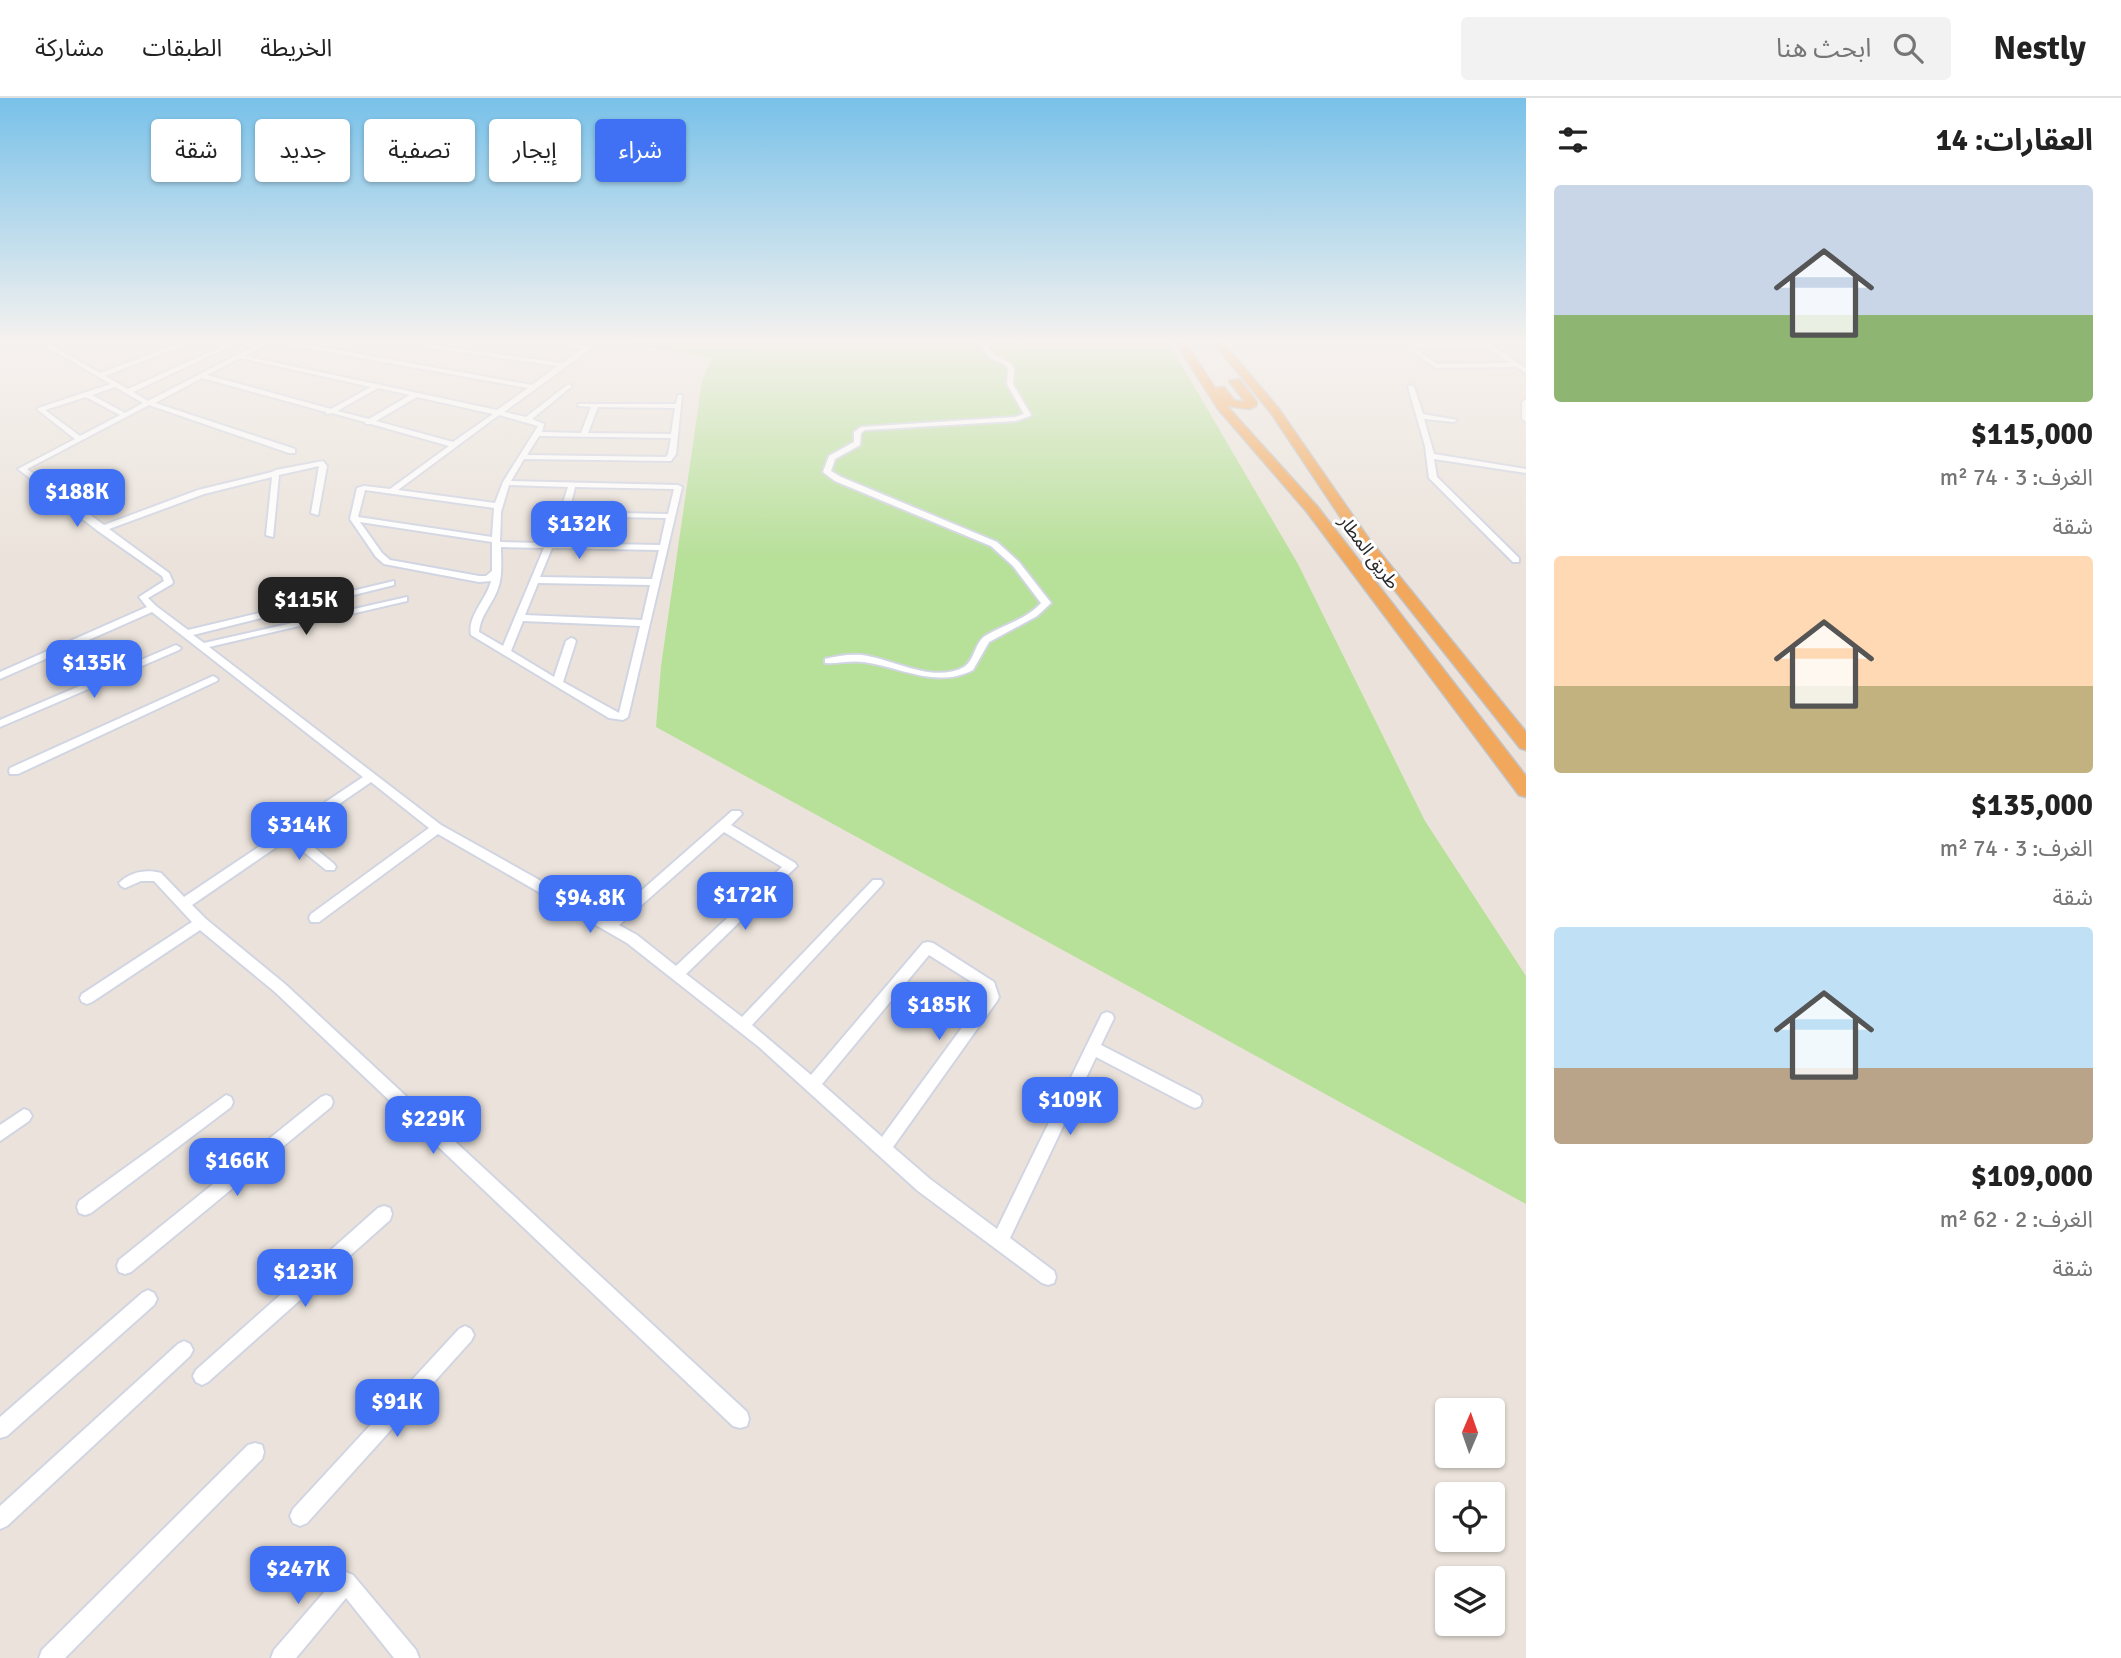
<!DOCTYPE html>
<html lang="ar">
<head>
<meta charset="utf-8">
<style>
  :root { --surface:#fff; --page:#f2f2f2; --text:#222; --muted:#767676; --line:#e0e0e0; --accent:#4070f3 }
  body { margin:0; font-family:Signika,"Noto Sans Arabic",sans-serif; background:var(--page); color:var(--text); direction:rtl; height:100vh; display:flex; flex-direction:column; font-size:26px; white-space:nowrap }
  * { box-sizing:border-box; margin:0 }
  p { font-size:23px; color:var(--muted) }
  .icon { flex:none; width:38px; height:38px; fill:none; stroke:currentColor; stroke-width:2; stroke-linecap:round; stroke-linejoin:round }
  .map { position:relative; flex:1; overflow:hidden; direction:ltr }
  .sheet { display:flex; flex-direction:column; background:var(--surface); width:595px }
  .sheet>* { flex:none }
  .banner { position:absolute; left:21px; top:21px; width:665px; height:63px; direction:rtl; display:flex; gap:14px }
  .needle { width:46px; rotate:2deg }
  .tools { position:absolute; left:1435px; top:1300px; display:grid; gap:14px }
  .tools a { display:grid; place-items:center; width:70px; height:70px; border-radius:7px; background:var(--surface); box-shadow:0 2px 5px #0004; font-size:35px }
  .price { position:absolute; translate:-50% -60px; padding:0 16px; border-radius:14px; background:var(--accent); color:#fff; font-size:23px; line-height:46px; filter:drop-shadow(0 2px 4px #0008) }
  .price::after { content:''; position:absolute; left:50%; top:42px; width:21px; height:16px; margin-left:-10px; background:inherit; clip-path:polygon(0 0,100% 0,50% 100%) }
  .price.on { background:#222; color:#fff }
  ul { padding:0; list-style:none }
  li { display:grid; align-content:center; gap:14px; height:371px; padding:0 28px }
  li span { display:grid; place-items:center; height:217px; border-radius:7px; color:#555 }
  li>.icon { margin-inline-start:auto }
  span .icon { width:126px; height:126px; fill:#fffc; stroke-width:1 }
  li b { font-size:30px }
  h2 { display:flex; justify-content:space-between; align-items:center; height:84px; padding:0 28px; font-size:30px }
  .chip { padding:0 24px; border-radius:7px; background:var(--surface); box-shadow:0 2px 5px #0004; font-size:24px; line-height:63px }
  .chip.on { background:var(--accent); color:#fff }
  header { display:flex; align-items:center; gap:42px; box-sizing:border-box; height:98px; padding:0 35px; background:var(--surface); border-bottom:2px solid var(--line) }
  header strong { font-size:33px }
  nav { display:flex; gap:38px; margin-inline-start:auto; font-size:24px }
  .search { width:490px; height:63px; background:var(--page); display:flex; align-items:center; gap:18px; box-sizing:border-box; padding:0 24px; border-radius:7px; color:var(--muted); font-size:26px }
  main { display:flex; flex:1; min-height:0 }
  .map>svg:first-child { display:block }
</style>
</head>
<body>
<header>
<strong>Nestly</strong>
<div class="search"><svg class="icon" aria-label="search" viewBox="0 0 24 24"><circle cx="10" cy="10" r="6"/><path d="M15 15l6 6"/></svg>ابحث هنا</div>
<nav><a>الخريطة</a><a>الطبقات</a><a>مشاركة</a></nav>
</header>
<main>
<section class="sheet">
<h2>العقارات: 14<svg class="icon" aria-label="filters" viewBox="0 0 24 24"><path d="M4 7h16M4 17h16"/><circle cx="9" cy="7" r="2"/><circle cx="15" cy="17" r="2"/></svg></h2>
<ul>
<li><span style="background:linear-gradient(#c9d6e8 60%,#8fb573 0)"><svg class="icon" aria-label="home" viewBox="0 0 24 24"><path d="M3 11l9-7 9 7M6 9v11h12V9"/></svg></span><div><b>$115,000</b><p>الغرف: 3 · 74 m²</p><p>شقة</p></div></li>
<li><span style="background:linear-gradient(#ffd9b3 60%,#c2b280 0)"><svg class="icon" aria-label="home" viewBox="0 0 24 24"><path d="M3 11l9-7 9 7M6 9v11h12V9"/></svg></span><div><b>$135,000</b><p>الغرف: 3 · 74 m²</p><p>شقة</p></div></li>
<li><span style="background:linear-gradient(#bfe0f5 65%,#b9a48a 0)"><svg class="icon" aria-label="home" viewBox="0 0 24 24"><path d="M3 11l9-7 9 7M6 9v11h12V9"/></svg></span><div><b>$109,000</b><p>الغرف: 2 · 62 m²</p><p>شقة</p></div></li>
</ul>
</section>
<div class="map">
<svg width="1526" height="1560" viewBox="0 0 1526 1560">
  <rect width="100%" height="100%" fill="#ebe3db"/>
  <polygon fill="#b7e099" points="606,242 1167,242 1298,466 1425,723 1526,878 1526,1106 656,629 661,568 702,283 712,260"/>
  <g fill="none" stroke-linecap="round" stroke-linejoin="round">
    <g stroke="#d1d5e2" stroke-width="4">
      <g id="minor">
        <path d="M35,242H42L100,275L189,242H197L105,278L128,291L234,243L239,244L133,294L148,303L266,242H281L532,287L557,268L378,242H393L562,265L584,250L534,242L592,248V250L504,314L526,319L567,287H571V289L532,321L544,326L542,334L581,335L591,309L578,308V306H676L678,297H682L676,356L671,363L524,361L511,383L678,387L682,389L628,619L623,622L609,620L471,537C467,518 487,501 491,483L479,484L384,466L376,459L350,421L357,390L364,388L390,391L449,348L371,326H366L365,324L332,315L326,316V314L202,280L155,305L295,351V355H289L149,307L27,371L104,427L198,392L272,374L276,372L323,363L327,368L318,417L311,415L319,368L279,377L273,439L266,437L272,379L204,396L109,431L169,475L173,484L172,486L148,500L156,508L188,532L394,483V487L193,537L204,545L407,499V503L209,549L441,727L609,821L732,713H740L742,716L731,727L795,765L797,768L686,876L742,919L873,782H881L883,785L881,788L752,927L811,977L923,845L928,844L933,845L994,884L999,899L997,903L893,1049L930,1081L997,1131L1102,916L1107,914L1112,916L1114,920L1101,947L1200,998L1202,1003L1200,1008L1195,1010L1190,1008L1096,959L1010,1140L1054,1173L1056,1179L1054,1185L1048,1187L1042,1185L918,1093L759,949L627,845L438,736L319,824H311L309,820L311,816L429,730L371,684L297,735L334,766L336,769L334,772H326L288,741L192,807L206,821L285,886L747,1314L749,1321L747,1328L740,1330L733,1328L275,894L200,832L92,904L87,906L82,904L80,900L82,896L192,824L154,783H141L125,790L121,788L119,785C130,774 146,771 161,775L184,799L363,679L152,514L0,581V574L147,509L139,499L164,483L162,478L98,433L18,371L75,341L38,312V310L111,286ZM271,244H272L528,290L497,312L245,258ZM240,260L371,289L331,311L207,277ZM115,289L143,305L125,315L92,297ZM378,290L410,297L369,321L337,313ZM86,299L120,317L80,338L45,312ZM417,299L493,316L453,344L376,323ZM598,309L675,310L671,336L588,335ZM499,317L538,328L503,384L495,405L398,392ZM539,338L671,340L668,356L666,359L527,357ZM509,387L568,389L561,411L546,445L500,444L501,414ZM575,389L674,391L668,416L569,414ZM365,392L494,410L492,439L358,419ZM565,418L666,420L660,447L554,445ZM360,424L492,444V473L486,478H479L390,462L382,455ZM501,449L544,450L503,548L479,534C480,518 491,508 497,493C503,479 501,463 501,449ZM552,450L659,452L652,481L540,479ZM538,485L650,487L642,522L525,517ZM523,523L640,528L619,615L563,584L576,543L574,541L571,540L566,543L554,579L511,553ZM724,734L782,769L676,868L637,837L619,827ZM929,857L983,891L985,898L882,1039L822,986Z"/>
        <path d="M976,242H982L994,257L1011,266L1014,271L1013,286L1031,317L1030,318L1016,323L865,332L861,335L860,347L835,361L831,373L841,379L997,444L1019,464L1051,505L1037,518L989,544L973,572C936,591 901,569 864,564C850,562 837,566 825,565V561C837,558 849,556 862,557C893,561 933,586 964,569C975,562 974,546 985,538C1004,526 1026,522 1041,505L1013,468L991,448L835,383L823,374L829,358L854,344V334L861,329L1015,319L1024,316L1007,286L1008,271L1006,267L990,259Z"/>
        <path d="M1397,242H1404L1408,245H1481V243H1485L1526,270V275L1516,269L1436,270ZM1413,249H1486L1510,265L1437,266Z"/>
        <polygon points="1411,287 1414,289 1423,316 1457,322 1454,324 1424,321 1434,356 1526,371 1526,375 1434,361 1437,379 1519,460 1519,464 1513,464 1429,380 1425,348 1408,289"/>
        <polygon points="176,547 181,550 179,552 0,629 0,622"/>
        <polygon points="213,578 218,581 217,583 18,676 10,676 9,673 10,670"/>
        <polygon points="226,997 231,999 233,1004 231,1009 91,1115 85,1117 79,1115 77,1109 79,1103"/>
        <polygon points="326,997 331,999 333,1004 331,1009 131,1174 125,1176 119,1174 117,1168 119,1162 321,999"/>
        <polygon points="24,1011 29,1013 32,1018 29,1023 0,1043 0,1027"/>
        <polygon points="384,1108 390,1110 392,1116 390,1122 208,1284 202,1287 196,1284 193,1278 196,1272 378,1110"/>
        <polygon points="148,1192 154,1195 157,1201 154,1207 7,1338 0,1340 0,1319 142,1195"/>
        <polygon points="465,1228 471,1231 474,1237 471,1243 307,1425 300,1428 293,1425 290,1418 293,1411 459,1231"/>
        <polygon points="184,1243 190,1246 193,1252 190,1258 7,1428 0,1431 0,1408 178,1246"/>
        <polygon points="255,1345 262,1347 264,1354 262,1361 65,1560 39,1560 42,1552 248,1347"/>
        <polygon points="346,1474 353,1477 416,1552 419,1560 394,1560 346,1500 296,1560 271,1560 274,1552 339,1477"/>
      </g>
    </g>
    <g stroke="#d1d5e2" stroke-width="3">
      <polygon id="tertiary" points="1526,301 1526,324 1522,321 1522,304"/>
    </g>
    <g stroke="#c3c3c3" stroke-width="3">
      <g id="trunk">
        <polygon points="1174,242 1184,242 1215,290 1224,289 1234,302 1245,304 1229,283 1239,281 1257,304 1256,308 1250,311 1227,308 1317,408 1526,678 1526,699 1519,697 1307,414 1218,311"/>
        <polygon points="1211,242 1221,242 1279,311 1369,441 1526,634 1526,652 1520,650 1359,447 1271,315"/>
      </g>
    </g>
    <use href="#minor" fill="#fff" fill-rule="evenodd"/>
    <use href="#tertiary" fill="#fff" fill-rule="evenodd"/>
    <use href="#trunk" fill="#f2a85c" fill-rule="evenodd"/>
  </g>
  <linearGradient id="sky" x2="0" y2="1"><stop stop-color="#78c1e9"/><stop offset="0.53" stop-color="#f6f2ef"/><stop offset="1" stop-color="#f6f2ef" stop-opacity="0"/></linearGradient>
  <rect width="1526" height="460" fill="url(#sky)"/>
  <g text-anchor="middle" stroke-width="6" stroke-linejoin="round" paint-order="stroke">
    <g font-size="18" fill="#292929" stroke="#fff">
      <text transform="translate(1369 454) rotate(53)" y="6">طريق المطار</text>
    </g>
  </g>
</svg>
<div class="tools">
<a><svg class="needle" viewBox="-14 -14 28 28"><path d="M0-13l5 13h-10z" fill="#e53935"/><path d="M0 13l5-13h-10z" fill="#767676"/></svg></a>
<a><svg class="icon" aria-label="locate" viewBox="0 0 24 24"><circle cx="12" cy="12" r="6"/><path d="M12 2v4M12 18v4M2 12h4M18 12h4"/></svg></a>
<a><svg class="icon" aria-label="layers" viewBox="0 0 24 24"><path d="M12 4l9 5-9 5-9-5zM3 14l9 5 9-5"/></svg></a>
</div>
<b class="price" style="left:77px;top:431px">$188K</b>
<b class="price" style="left:579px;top:463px">$132K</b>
<b class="price on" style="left:306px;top:539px">$115K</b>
<b class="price" style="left:94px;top:602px">$135K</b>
<b class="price" style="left:299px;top:764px">$314K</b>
<b class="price" style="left:745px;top:834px">$172K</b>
<b class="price" style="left:590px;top:837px">$94.8K</b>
<b class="price" style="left:939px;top:944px">$185K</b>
<b class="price" style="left:1070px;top:1039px">$109K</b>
<b class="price" style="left:433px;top:1058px">$229K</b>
<b class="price" style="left:237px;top:1100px">$166K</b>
<b class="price" style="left:305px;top:1211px">$123K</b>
<b class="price" style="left:397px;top:1341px">$91K</b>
<b class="price" style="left:298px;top:1508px">$247K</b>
<div class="banner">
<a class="chip on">شراء</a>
<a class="chip">إيجار</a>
<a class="chip">تصفية</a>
<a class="chip">جديد</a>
<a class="chip">شقة</a>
</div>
</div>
</main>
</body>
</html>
